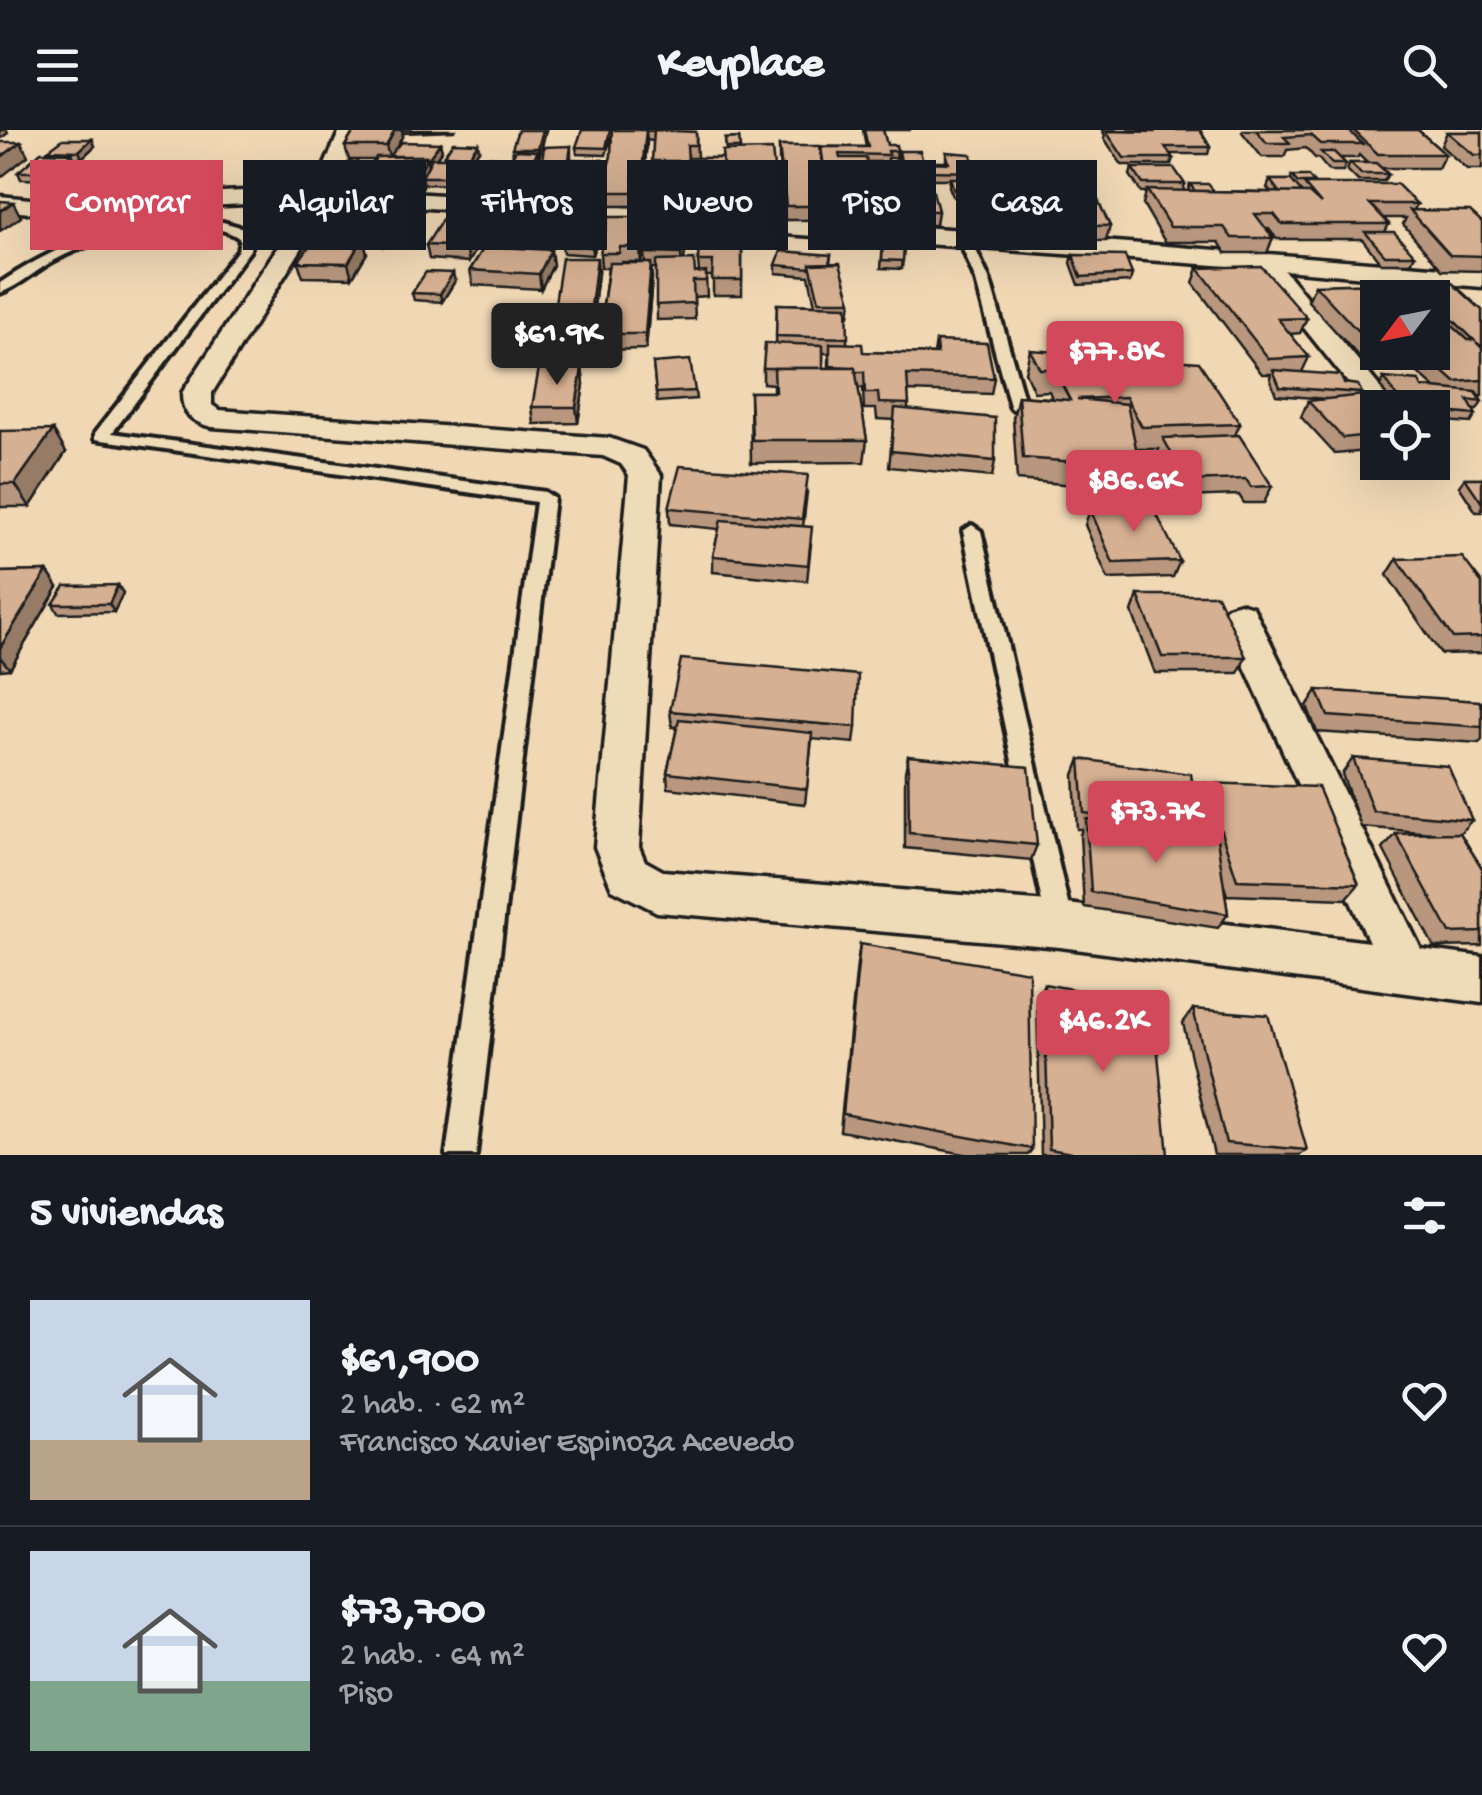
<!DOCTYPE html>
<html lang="es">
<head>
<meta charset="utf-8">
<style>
  :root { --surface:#171b24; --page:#242831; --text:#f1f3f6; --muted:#9ea1a6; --line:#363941; --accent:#d1495b }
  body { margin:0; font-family:"Gochi Hand",sans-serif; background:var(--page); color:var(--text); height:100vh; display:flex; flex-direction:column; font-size:38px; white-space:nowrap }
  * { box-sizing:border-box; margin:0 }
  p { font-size:32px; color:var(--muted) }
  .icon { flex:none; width:55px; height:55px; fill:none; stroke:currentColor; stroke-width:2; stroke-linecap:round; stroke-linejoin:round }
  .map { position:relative; height:1025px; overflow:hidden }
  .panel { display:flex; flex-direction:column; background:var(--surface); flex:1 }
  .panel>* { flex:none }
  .guide { position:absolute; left:30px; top:30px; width:1422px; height:90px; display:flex; gap:20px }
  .needle { width:65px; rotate:238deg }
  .buttons { position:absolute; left:1360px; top:150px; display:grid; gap:20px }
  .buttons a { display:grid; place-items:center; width:90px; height:90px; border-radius:0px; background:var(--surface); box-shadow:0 10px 40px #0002; font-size:50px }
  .price { position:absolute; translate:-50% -85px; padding:0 22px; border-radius:10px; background:var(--accent); color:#fff; font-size:32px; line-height:65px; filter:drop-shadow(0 2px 5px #0008) }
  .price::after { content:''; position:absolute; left:50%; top:60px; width:30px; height:22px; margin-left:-15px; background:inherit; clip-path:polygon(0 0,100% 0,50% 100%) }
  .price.selected { background:#222; color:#fff }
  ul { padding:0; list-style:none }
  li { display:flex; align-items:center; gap:30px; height:250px; padding:0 30px }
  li+li { border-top:2px solid var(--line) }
  li span { display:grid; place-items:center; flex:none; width:280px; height:200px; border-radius:0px; color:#555 }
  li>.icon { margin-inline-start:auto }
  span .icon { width:120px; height:120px; fill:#fffc; stroke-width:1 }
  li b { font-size:42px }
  h2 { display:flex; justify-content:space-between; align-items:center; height:120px; padding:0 30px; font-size:42px }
  .tag { padding:0 35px; border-radius:0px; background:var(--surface); box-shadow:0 10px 40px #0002; font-size:35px; line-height:90px }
  .tag.selected { background:var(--accent); color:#fff }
  header { display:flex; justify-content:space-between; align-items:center; height:130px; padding:0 30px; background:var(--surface); font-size:45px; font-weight:800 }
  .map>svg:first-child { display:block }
</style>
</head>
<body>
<header><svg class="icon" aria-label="menu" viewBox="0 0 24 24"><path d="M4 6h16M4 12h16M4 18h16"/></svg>Keyplace<svg class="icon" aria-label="search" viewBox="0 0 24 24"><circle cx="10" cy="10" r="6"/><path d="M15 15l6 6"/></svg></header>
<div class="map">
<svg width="1482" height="1025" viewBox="0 0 1482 1025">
  <rect width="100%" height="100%" fill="#f0d8b5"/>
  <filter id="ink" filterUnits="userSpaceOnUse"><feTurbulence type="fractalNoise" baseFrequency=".01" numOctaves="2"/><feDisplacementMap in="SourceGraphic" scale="20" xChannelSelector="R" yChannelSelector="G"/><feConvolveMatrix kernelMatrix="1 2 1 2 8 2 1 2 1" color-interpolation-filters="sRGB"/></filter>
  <g filter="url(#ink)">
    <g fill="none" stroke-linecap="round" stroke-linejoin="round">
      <g stroke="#1c1c1c" stroke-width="8">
        <g id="lane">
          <path d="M166,92H223L240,97L252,108L250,120L112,303L545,362L554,368L476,1025H446L536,372L95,309V303L238,120L240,109C224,96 207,99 188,99C140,99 96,108 53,131C35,141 19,156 0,163V153C52,118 103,97 166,92Z"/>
          <polygon points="964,103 970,107 990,151 1026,276 1024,279 1012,279 1010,276 976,151 958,107"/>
          <polygon points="972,395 981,401 1073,795 1069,803 1060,807 1051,803 1047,795 963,401"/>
        </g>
      </g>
      <g stroke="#1c1c1c" stroke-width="7">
        <path id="street" d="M340,0H360L337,58L964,100L1482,141V157L1284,140L1397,278H1378V286L1373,284L1256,138L331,71L212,263V275L219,280L609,308L643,320L661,345L639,717L645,731L663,741L1060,773L1369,812L1222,486L1227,477L1240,473L1253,477L1421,819L1482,827V873L1060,817L657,782L612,759L595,717L629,345L621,334L603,326L212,297C192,292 182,284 182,263L308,71L40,84L0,80V66L40,70L315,58Z"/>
      </g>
      <use href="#lane" fill="#eedbb8" fill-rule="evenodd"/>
      <use href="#street" fill="#eedbb8" fill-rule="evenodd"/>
    </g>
    <g fill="#b8977e" stroke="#1c1c1c" stroke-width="2.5" fill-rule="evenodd">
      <polygon points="355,0 455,0 454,1 403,3 403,5 397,16 440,13 442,20 436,28 445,28 444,25 479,20 470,33 511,28 513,24 512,18 546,0 539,29 535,39 542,34 542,31 571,16 571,29 604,44 596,70 562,70 561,60 559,69 529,68 528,61 531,50 522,66 462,64 461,55 424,54 423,57 371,58 368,44 374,30 349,30 345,16"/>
      <polygon points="612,0 696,2 697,28 722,28 726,21 725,9 739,8 740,21 778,73 778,87 720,87 720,72 724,49 723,39 723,45 688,45 688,30 688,45 680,45 678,77 644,77 643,62 653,36 653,11 647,10 641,76 603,76 601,62 611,26"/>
      <polygon points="863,0 911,0 883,0 887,15 897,21 896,28 888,28 888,32 866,32 869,43 869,51 826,51 830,76 829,90 785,90 779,30 779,16 866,17"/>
      <polygon points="1102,0 1200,0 1210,17 1208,24 1170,24 1173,28 1171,35 1122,35 1104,8 1105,5"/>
      <polygon points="1243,0 1418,0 1445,24 1438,38 1382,38 1388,44 1384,51 1358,51 1347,40 1350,33 1367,33 1359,25 1357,28 1340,28 1346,34 1343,41 1329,41 1318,28 1315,28 1306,18 1287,20 1284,27 1262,27 1242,2"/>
      <polygon points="1447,2 1482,2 1482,39 1467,39 1441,16"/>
      <polygon points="611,7 606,25 577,24 576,17"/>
      <polygon points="92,9 95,16 82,28 74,28 75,30 53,50 21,49 18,42 50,23 48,20"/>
      <polygon points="899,21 928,50 938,81 936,95 893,95 887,67 888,58 884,58 881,44 882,36 900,37 898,28"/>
      <polygon points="946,22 976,42 974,48 979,60 978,68 953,67 949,56 950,49 928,49 925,40 926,32 946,32"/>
      <polygon points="1132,38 1185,54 1183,61 1188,61 1190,54 1214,61 1271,62 1267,58 1270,50 1290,50 1292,46 1314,54 1417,74 1414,80 1482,92 1482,141 1442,140 1403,94 1406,88 1383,88 1389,94 1385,102 1415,125 1411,133 1381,133 1362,109 1277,109 1268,98 1266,98 1273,108 1267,123 1226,123 1219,112 1165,112 1143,74 1146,62 1141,62 1130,45"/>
      <polygon points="991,42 1039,91 1036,106 991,103 988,56"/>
      <polygon points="1042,46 1080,53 1110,96 1106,111 1057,110 1039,61"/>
      <polygon points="720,53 718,77 683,77 682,69"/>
      <polygon points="397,84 383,115 365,115 367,123 352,148 303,147 298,132 325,107 323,101"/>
      <polygon points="486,84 488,99 469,132 429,129 426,115"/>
      <polygon points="557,84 558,98 548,120 553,135 541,159 473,155 470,140 485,116 484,111"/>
      <polygon points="645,87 646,102 641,132 622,132 621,133 645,133 644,123 689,103 683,130 695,143 699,142 698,131 742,111 742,165 713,165 713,146 706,146 707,166 694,167 695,189 657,190 656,138 651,138 652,148 646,219 600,220 599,204 608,138 601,138 600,123"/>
      <polygon points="603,91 604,98 592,125 563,123 562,116"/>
      <polygon points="883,113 904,114 902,139 881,138"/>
      <path d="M831,125L830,133L851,171L849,186H847V213L863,222L934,224L936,211L994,248L991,264L908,261V280L995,331L992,347L889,337L894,290L877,289L876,279H864L863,258H858L867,310L864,332L751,333L750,262H773V254L763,253V238L776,214L777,174L815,175L809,146L776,143V135ZM823,223H829V238H823Z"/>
      <polygon points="1073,125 1132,144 1130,152 1079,155 1071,133"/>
      <polygon points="1198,138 1307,188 1300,203 1290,204 1309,227 1302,242 1344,253 1362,263 1361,265 1378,278 1378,320 1335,324 1301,287 1308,271 1327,269 1276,265 1270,248 1271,244 1262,244 1193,153"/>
      <polygon points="598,143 591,201 555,201 553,186"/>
      <polygon points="455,151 442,172 414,170 412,163"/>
      <path d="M1315,155L1482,180V266H1479L1482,272L1477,280H1473L1476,285L1471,293L1432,290V278H1394L1380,256L1384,248L1422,257L1435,258L1400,227L1361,229L1308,171ZM1378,168L1432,222H1378Z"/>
      <polygon points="1030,220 1240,294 1235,305 1272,356 1264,373 1244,373 1239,365 1181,367 1158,324 1159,319 1136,319 1140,337 1132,360 1017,350 1013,288 1018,266 1052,268 1049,261 1034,262 1025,242"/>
      <polygon points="653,233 695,261 696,269 657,272"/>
      <polygon points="582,238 584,254 578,293 534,294 532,277"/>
      <polygon points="0,301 66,322 30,377 0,377"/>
      <polygon points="1465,348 1482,348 1482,382 1476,382 1459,356"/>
      <polygon points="807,362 803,397 811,414 807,451 713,442 713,426 719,399 670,394 669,378"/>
      <polygon points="1090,379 1180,431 1173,447 1108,449 1085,395"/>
      <polygon points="1397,429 1482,453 1482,523 1441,524 1387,445"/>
      <polygon points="47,441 58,457 10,539 0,540 0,442"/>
      <polygon points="118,455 123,463 114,482 58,483 53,474"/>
      <polygon points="1138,465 1246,527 1238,543 1155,543 1132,482"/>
      <polygon points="1317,560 1482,572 1482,610 1479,613 1317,602 1307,576"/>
      <polygon points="670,581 856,597 854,613 812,609 805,674 668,658 667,643 677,597 672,597"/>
      <polygon points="908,626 1037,715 1031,730 905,718 905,642"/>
      <polygon points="1353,628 1472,690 1460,703 1482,738 1482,816 1434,817 1383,719 1396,704 1433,703 1361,697 1342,644"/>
      <polygon points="1080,629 1200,700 1197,705 1209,707 1196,669 1205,653 1359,754 1346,769 1227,765 1224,756 1228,784 1218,798 1084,777 1080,705 1082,699 1077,699 1074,645"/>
      <polygon points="860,814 1032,1019 1028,1025 970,1025 840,1001 857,834"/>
      <polygon points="1044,854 1168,1025 1041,1025 1037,868"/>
      <polygon points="1193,879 1307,1020 1300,1025 1214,1025 1183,893"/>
    </g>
    <g fill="#967b66" stroke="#1c1c1c" stroke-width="2.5">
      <polygon points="0,0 7,0 8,3 0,9"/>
      <polygon points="395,0 402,0 403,5 390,30 386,16"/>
      <polygon points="543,0 546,0 539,25 538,18"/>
      <polygon points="646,0 647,13 641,76 640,62"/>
      <polygon points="92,9 95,16 82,28 79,21"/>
      <polygon points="21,12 28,26 0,48 0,28"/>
      <polygon points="440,13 442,20 429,37 428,29"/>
      <polygon points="478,13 479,20 470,33 469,26"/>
      <polygon points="538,21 539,29 534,37 535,43 522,66 520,52"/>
      <polygon points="72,23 75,30 53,50 50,42"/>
      <polygon points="426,26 429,40 422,47 423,57 420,43"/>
      <polygon points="602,30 604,44 596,70 594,56"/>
      <polygon points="680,36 680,50 678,77 677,63"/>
      <polygon points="393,69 397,84 383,115 379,100"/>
      <polygon points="13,72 21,87 0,101 0,81"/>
      <polygon points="486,84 488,99 469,132 466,117"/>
      <polygon points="557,84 558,98 543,129 541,114"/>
      <polygon points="645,87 646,102 641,132 640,117"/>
      <polygon points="688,89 689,103 682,139 681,124"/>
      <polygon points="603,91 604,98 592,125 592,117"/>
      <polygon points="363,108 367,123 352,148 348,133"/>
      <polygon points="551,120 553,135 541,159 539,144"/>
      <polygon points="597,128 598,143 591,201 590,185"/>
      <polygon points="651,133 652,148 646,219 645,204"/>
      <polygon points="453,143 455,151 442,172 440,164"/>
      <polygon points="582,238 584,254 578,293 576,277"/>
      <polygon points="53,300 66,322 30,377 15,354"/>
      <polygon points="47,441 58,457 10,539 0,527 0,518"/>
      <polygon points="118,455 123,463 114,482 109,474"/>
    </g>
    <g fill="#d6b092" stroke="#1c1c1c" stroke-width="2.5" fill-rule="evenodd">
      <polygon points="355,0 395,0 386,16 345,16"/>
      <polygon points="518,0 543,0 538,18 512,18"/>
      <polygon points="582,0 610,0 606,18 576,17"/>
      <polygon points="612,0 646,0 640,62 601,62 611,26"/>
      <polygon points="654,0 696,2 696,15 687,15 688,31 652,31"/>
      <polygon points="864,0 883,0 887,15 896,15 897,21 888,21 889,25 839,24 840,28 866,28 869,43 825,44 821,17 868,17"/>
      <polygon points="1153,0 1200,0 1210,17 1165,17 1173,28 1124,28 1106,1 1154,2"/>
      <polygon points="1256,0 1348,0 1363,14 1321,14 1311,5 1284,7 1290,13 1267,13"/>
      <polygon points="1353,0 1418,0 1445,24 1378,24"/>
      <polygon points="1447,2 1482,2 1482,25 1474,25"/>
      <polygon points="739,8 740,18 726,18 725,9"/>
      <polygon points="63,9 92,9 79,21 48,20"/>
      <polygon points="0,12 21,12 0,28"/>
      <polygon points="401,12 440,13 428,29 426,26 389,26"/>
      <polygon points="453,12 478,13 469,26 444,25"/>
      <polygon points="571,16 569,30 542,31 544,17"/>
      <polygon points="779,16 820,16 830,76 786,76"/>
      <polygon points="516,20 538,21 531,33 533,29 511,28"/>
      <polygon points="772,20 778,73 720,72 724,45 722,21"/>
      <polygon points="899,21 920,21 928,50 884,50 882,36 902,37"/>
      <polygon points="41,22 72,23 50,42 18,42"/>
      <polygon points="946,22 971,24 976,42 929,41 926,32 949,33"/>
      <polygon points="1321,22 1334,22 1346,34 1332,34"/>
      <polygon points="426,26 420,43 368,44 376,27"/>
      <polygon points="476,26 533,29 520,52 460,49"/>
      <polygon points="432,28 469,28 460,47 422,47"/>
      <polygon points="688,28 722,28 723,37 688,38"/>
      <polygon points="570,29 602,30 594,56 560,55"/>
      <polygon points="1350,33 1376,33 1388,44 1361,44"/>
      <polygon points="536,34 566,34 558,61 528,61"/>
      <polygon points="647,36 680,36 677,63 643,62"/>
      <polygon points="1132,38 1174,38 1185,54 1143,54"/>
      <polygon points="991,42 1032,45 1039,91 994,88"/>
      <polygon points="686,45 720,46 718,70 682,69"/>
      <polygon points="1042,46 1077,47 1080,53 1090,53 1110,96 1061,95"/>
      <polygon points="1292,46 1308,46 1314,53 1298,53"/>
      <polygon points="950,48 975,48 979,60 954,60"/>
      <polygon points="930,49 938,81 895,81 889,53"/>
      <polygon points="1270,50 1291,50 1302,63 1280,63"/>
      <polygon points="1190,54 1208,54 1214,61 1195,61"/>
      <polygon points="1304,54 1397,54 1417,74 1370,74 1389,94 1282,94 1274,84 1255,84 1273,108 1232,108 1224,97 1170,97 1147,60 1309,63 1321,74"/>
      <polygon points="393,69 379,100 323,101 339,70"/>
      <polygon points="0,71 13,72 0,81"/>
      <polygon points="1410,80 1470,81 1482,92 1482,126 1450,125"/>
      <polygon points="502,81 557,84 541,114 484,111"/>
      <polygon points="447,82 486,84 466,117 426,115"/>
      <polygon points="608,87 645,87 640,117 620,117 619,123 600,123"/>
      <polygon points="653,88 688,89 681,124 644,123"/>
      <polygon points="574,89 603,91 592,117 562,116"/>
      <polygon points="1365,102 1394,102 1415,125 1385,125"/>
      <polygon points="316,107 363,108 348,133 298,132"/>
      <polygon points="699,111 742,111 742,150 712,150 713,131 698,131"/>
      <polygon points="883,113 904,114 903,131 882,130"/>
      <polygon points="485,116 551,120 539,144 470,140"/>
      <polygon points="781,121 831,125 829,133 810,134 810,138 776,135"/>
      <polygon points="1073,125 1125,126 1132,144 1081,147"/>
      <polygon points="562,128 597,128 590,185 553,186"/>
      <polygon points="694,130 695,143 706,142 706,151 693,151 694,173 656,175 656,131"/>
      <polygon points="609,133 651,133 645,204 599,204"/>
      <polygon points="840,133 851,171 819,171 810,134"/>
      <polygon points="1261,136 1307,188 1278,189 1309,227 1269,229 1198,138"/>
      <polygon points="426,142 453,143 440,164 412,163"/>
      <path d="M1450,151L1482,180V217L1476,212L1482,218V250L1455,252L1421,222H1432V168H1378V213H1369L1315,155ZM1448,185L1474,210H1468L1442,186Z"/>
      <polygon points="777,174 847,176 848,208 776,206"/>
      <polygon points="936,211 987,213 994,248 907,245 909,274 879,273 878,263 865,263 864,242 855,242 853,237 830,236 830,213 862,214 863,222 937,224"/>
      <polygon points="765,213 823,215 823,238 763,238"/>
      <polygon points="1030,220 1199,232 1240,294 1142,297 1126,267 1077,269 1127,274 1140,337 1023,328 1018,266 1070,270 1054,239 1040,239"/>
      <polygon points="690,230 695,261 656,263 653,233"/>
      <polygon points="539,238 582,238 576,277 532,277"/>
      <polygon points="774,238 855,238 867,310 752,310 750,262 775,262"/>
      <polygon points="1273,240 1340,245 1344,253 1358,255 1362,263 1280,257"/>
      <polygon points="1384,248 1419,251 1422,257 1476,262 1482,272 1468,270 1476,285 1432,281 1432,278 1405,278"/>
      <polygon points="1364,265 1378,278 1378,304 1343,308 1308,271"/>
      <polygon points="895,278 995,288 995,331 891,321"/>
      <polygon points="53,300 15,354 0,354 0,301"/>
      <polygon points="1239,305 1272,356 1251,357 1246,349 1187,351 1163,308"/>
      <polygon points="680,336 808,345 802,389 669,378"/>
      <polygon points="1465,348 1482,348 1482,373"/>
      <polygon points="1153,377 1180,431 1113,433 1090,379"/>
      <polygon points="721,390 812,397 808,435 713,426"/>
      <polygon points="1462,427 1482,453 1482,507 1453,508 1397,429"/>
      <polygon points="47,441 0,518 0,442"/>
      <polygon points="118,455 109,474 53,474 65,456"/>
      <polygon points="1138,465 1217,465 1246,527 1162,527"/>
      <polygon points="681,529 858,545 856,597 670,581"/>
      <polygon points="1317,560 1479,571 1482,577 1482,597 1328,586"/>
      <polygon points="679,589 812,603 807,659 667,643"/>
      <polygon points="908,626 1029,637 1037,715 909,703"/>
      <polygon points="1353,628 1448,636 1472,690 1373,681"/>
      <polygon points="1080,629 1191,644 1200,700 1084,683"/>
      <polygon points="1205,653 1318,657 1359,754 1237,750"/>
      <polygon points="1086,689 1217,708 1228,784 1091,762"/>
      <polygon points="1460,703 1482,738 1482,802 1450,803 1396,704"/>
      <polygon points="860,814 1029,842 1032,1019 843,984"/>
      <polygon points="1044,854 1153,874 1168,1025 1083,1025 1049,1019"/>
      <polygon points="1193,879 1268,885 1307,1020 1226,1013"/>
    </g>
  </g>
</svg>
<div class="buttons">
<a><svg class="needle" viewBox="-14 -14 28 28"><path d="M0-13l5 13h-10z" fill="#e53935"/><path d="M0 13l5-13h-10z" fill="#9ea1a6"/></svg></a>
<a><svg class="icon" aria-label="locate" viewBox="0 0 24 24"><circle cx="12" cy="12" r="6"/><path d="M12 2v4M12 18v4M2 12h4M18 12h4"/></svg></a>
</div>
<b class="price selected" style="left:557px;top:258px">$61.9K</b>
<b class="price" style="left:1115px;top:276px">$77.8K</b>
<b class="price" style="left:1134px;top:405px">$86.6K</b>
<b class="price" style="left:1156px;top:736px">$73.7K</b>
<b class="price" style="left:1103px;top:945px">$46.2K</b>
<div class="guide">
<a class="tag selected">Comprar</a>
<a class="tag">Alquilar</a>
<a class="tag">Filtros</a>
<a class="tag">Nuevo</a>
<a class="tag">Piso</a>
<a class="tag">Casa</a>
</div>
</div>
<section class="panel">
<h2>5 viviendas<svg class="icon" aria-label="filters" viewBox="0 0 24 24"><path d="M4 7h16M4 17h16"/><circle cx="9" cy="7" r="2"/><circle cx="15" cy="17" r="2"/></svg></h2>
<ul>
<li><span style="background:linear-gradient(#c9d6e8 70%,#b9a48a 0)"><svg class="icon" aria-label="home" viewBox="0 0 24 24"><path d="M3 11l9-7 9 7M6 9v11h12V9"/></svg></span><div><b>$61,900</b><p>2 hab. · 62 m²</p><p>Francisco Xavier Espinoza Acevedo</p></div><svg class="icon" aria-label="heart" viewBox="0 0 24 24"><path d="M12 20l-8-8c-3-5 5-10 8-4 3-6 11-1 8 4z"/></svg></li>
<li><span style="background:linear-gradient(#c9d6e8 65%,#7fa58c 0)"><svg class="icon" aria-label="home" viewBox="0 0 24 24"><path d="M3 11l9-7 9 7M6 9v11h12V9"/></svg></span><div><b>$73,700</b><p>2 hab. · 64 m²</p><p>Piso</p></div><svg class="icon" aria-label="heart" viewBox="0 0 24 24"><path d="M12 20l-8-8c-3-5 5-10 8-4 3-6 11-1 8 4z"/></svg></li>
</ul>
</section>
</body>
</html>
